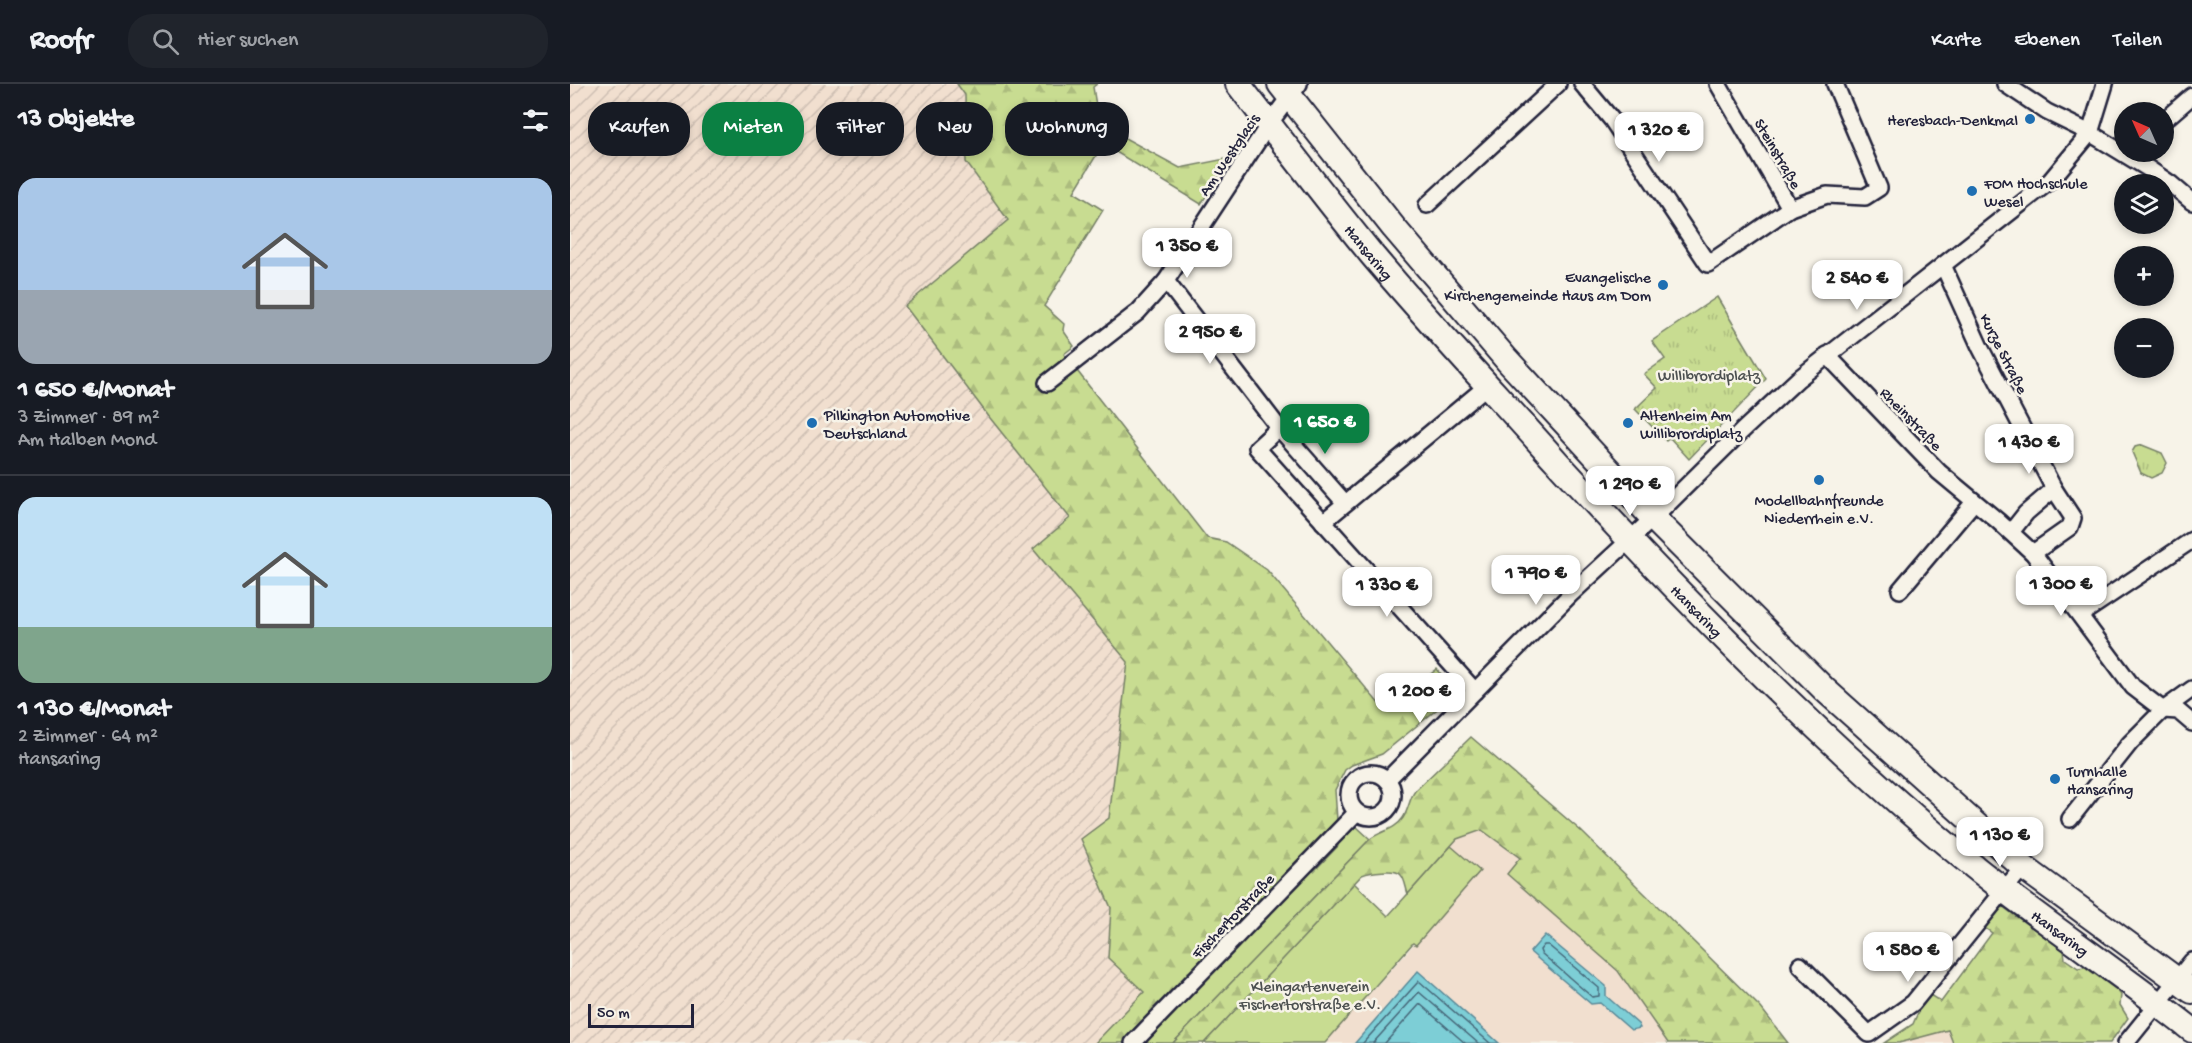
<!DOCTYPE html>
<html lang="de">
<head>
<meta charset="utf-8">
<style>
  :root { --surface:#171b24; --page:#20242c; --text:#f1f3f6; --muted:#9ea1a6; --line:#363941; --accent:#0b8043 }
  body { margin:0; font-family:"Gochi Hand",sans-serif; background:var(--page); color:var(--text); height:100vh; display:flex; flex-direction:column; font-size:22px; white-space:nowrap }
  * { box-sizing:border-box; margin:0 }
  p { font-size:20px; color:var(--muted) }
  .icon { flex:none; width:33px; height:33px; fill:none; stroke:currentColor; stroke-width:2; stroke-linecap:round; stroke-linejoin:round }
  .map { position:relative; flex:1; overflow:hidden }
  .sheet { display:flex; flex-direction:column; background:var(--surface); width:570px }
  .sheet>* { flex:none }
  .hud { position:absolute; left:18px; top:18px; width:570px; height:54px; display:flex; gap:12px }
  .needle { width:39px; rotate:315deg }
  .buttons { position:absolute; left:1544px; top:18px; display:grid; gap:12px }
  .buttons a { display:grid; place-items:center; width:60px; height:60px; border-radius:50%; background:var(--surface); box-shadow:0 3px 9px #0003; font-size:30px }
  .scale { position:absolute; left:18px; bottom:15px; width:106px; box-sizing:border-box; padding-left:6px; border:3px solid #22223b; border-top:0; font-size:16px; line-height:21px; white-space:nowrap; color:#22223b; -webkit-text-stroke:4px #f7f3e8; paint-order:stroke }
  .price { position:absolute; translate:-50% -51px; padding:0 14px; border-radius:12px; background:#fff; color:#222; font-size:20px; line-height:39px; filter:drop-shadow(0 2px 3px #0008) }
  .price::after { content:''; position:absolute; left:50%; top:36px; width:18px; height:14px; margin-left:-9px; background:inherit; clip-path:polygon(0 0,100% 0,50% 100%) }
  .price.current { background:var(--accent); color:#fff }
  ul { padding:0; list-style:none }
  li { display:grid; align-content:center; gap:12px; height:318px; padding:0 18px }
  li+li { border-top:2px solid var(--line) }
  li span { display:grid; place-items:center; height:186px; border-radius:18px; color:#555 }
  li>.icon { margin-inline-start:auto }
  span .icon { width:108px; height:108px; fill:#fffc; stroke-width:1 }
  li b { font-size:26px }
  h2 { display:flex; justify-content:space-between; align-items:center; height:72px; padding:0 18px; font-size:26px }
  .chip { padding:0 21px; border-radius:24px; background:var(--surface); box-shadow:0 3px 9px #0003; font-size:21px; line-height:54px }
  .chip.current { background:var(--accent); color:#fff }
  header { display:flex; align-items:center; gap:36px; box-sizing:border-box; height:84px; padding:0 30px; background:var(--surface); border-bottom:2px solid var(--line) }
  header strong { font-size:28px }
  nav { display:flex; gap:33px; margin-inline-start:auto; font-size:21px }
  .search { width:420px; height:54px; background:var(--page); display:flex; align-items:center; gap:15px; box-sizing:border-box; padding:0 21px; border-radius:24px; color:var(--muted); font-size:22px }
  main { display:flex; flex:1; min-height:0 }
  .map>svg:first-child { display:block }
</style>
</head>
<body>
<header>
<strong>Roofr</strong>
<div class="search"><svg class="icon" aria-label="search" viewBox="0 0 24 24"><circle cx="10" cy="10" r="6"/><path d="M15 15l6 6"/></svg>Hier suchen</div>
<nav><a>Karte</a><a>Ebenen</a><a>Teilen</a></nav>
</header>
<main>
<section class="sheet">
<h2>13 Objekte<svg class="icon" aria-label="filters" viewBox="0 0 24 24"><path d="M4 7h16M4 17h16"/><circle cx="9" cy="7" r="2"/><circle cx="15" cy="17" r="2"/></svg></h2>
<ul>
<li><span style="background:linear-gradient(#a9c7e8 60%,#9aa5b1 0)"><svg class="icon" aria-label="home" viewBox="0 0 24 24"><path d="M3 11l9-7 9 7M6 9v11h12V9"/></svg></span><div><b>1 650 €/Monat</b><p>3 Zimmer · 89 m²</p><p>Am Halben Mond</p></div></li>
<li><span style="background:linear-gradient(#bfe0f5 70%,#7fa58c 0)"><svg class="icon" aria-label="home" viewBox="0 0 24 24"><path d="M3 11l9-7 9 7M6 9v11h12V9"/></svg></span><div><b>1 130 €/Monat</b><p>2 Zimmer · 64 m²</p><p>Hansaring</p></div></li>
</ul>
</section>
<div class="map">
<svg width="1622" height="959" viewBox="0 0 1622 959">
  <defs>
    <pattern id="industrial-furrows" width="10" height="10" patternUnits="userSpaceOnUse" patternTransform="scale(1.5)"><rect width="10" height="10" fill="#f1dfcf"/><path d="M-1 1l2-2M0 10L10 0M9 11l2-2" fill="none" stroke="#cebfb3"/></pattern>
    <pattern id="forest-firs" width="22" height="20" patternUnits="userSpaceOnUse" patternTransform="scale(1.5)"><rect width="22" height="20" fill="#c8dc91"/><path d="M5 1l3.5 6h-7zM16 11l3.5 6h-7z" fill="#acbc7e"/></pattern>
    <pattern id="park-tufts" width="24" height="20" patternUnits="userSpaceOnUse" patternTransform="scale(1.5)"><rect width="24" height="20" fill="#c8dc91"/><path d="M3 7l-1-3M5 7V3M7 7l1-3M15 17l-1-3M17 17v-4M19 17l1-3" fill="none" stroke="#acbc7e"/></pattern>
  </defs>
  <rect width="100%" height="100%" fill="#f7f3e8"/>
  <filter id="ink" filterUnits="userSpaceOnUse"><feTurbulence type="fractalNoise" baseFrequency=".0167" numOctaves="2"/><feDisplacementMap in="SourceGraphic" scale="12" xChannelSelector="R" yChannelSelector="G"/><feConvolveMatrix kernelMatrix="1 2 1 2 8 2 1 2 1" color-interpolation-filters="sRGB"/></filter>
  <g filter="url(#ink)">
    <g fill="#f1dfcf">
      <polygon points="912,746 951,774 937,790 1048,887 1098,959 755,959 910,787 881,762 887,755"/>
      <polygon points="1378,946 1383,959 1329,959"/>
    </g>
    <polygon fill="url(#industrial-furrows)" points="0,0 387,0 395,11 396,78 438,136 420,334 500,434 464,465 558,578 539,734 511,755 541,824 538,874 574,908 525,959 0,959"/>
    <g fill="#c8dc91" stroke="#757f66" stroke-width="1.5">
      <polygon points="787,743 800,755 603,959 572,959 738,787 744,787 768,762 766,756 782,744"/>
      <polygon points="881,762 910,787 846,861 843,859 755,959 634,959 784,799 818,832"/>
    </g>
    <g fill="url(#forest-firs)" stroke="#757f66" stroke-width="1.5">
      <polygon points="387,0 527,0 523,3 529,40 610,84 660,74 631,120 533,60 504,108 533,126 474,222 494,240 493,246 504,262 494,270 637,454 656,458 697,486 815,627 867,585 887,609 812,670 782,681 775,686 765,706 767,736 553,959 525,959 574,908 538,874 541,824 511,755 539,734 558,578 463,465 500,434 420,334 335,222 438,136 396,78 395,11"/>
      <path d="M901,653L1011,747L1191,924L1218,959H1098L1048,887L937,790L950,774L912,746L887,755L838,810C836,805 835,795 831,791C826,784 800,788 792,791L634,959H603L800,755C811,747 826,745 833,734C839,725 839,715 845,707Z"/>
      <polygon points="1429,823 1433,823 1494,867 1495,875 1508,884 1515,883 1548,907 1551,911 1550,921 1558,934 1540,959 1383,959 1378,946 1329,959 1314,959 1343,940 1349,926 1360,911 1371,918 1422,849 1412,842"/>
    </g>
    <g fill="url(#park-tufts)" stroke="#757f66" stroke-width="1.5">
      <polygon points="1147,213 1196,295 1119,375 1100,354 1096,357 1065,325 1087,304 1074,290 1095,275 1082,257"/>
      <polygon points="1572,361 1592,369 1597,379 1592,389 1581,394 1571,389 1562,368 1565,363"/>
    </g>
    <g fill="#7dced6" stroke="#598998" stroke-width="1.5">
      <polygon points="975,851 1036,902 1036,912 1068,940 1070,944 1061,946 1030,919 1021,920 960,868"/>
      <polygon points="848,887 929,959 785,959"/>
    </g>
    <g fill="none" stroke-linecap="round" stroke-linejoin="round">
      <g stroke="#466779" stroke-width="1.5">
        <polygon points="974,861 978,861 1029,904 1029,912 1022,913 971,869 970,866"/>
        <polyline points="793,959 849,897 920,959"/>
        <polyline points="803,959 849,908 908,959"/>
        <polyline points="815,959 850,920 895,959"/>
      </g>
      <g stroke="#22223b" stroke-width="20">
        <g id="minor">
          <polyline points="1012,0 1042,36 1138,180 1220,124 1257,111 1295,113 1309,104 1265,0"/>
          <polyline points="1148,0 1220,124"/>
          <polyline points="1435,0 1477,28 1520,49 1579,85 1601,100 1622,118"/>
          <polyline points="1593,37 1622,12"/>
          <polyline points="857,121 988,0"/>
          <polyline points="1373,181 1410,263 1484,405"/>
          <polyline points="596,197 709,344 775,419"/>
          <polyline points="1257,271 1369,388 1428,437 1463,469 1563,603 1593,626"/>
          <polyline points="477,299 568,228 596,197 699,40 729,0"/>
          <polyline points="709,344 687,364 905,607"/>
          <polyline points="753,438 917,302"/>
          <polyline points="1441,448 1456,429 1484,405 1503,434 1500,443 1463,469"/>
          <polyline points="1330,506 1404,418"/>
          <polyline points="1510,531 1622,456"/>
          <polyline points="1593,626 1608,627 1622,639"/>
          <circle cx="801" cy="711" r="22"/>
          <polyline points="817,696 1000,511 1093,425 1172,347 1228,295 1480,97 1520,49 1535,0"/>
          <polyline points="1500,735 1560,659 1593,626 1622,605"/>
          <polyline points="1230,881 1299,950 1343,919 1453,783"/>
          <polyline points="563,959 786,729"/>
          <polyline points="1556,959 1622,877"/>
        </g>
      </g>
      <g stroke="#22223b" stroke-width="28">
        <g id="primary">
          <path id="s1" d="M668,0C712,57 756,115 802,171C862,242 925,309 987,378C1103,504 1223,628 1353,740C1438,815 1533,876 1622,946"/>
          <polyline points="710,0 824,144 937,276 1083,434 1255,606 1453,783 1622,907"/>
        </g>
      </g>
      <use href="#minor" stroke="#f7f3e8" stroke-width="15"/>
      <use href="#primary" stroke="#f7f3e8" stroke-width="24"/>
    </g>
  </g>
  <g fill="#1f6fb2" stroke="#f7f3e8" stroke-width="2">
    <circle cx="1460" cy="35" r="6"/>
    <circle cx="1402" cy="107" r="6"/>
    <circle cx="1093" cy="201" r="6"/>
    <circle cx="242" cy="339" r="6"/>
    <circle cx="1058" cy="339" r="6"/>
    <circle cx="1249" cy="396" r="6"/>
    <circle cx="1485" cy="695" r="6"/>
  </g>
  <g text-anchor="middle" stroke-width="5" stroke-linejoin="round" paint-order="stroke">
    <g font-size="16" fill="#22223b" stroke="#f7f3e8" text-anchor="start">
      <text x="1448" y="41" text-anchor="end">Heresbach-Denkmal</text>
      <text x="1414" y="104">FOM Hochschule<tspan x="1414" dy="18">Wesel</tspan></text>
      <text x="1081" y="198" text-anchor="end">Evangelische<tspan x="1081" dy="18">Kirchengemeinde Haus am Dom</tspan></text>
      <text x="254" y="336">Pilkington Automotive<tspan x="254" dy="18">Deutschland</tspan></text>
      <text x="1070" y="336">Altenheim Am<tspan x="1070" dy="18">Willibrordiplatz</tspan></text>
      <text x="1249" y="421" text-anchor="middle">Modellbahnfreunde<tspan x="1249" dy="18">Niederrhein e.V.</tspan></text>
      <text x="1497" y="692">Turnhalle<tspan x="1497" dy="18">Hansaring</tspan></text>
    </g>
    <g font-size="16" fill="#22223b" stroke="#f7f3e8">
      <text transform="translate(1209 69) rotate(60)" y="6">Steinstraße</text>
      <text transform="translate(658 70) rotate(-56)" y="6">Am Westglacis</text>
      <text dy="6" stroke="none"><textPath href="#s1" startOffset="213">Hansaring</textPath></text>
      <text transform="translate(1435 269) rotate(63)" y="6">Kurze Straße</text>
      <text transform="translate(1342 334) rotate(46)" y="6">Rheinstraße</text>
      <text dy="6" stroke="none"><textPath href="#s1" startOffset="699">Hansaring</textPath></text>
      <text transform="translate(662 831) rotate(-46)" y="6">Fischertorstraße</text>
      <text dy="6" stroke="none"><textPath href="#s1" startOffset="1185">Hansaring</textPath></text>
    </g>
    <g font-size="16" fill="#4c5050" stroke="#f7f3e8">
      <text x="1139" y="296">Willibrordiplatz</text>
      <text x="740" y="907">Kleingartenverein<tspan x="740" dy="18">Fischertorstraße e.V.</tspan></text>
    </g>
  </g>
</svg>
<div class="buttons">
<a><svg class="needle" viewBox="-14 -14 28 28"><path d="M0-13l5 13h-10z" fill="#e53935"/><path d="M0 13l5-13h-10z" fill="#9ea1a6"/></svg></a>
<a><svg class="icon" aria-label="layers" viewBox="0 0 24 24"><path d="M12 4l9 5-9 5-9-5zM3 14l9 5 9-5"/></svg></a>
<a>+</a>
<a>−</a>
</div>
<div class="scale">50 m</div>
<b class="price" style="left:1089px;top:79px">1 320 €</b>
<b class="price" style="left:617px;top:195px">1 350 €</b>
<b class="price" style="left:1287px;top:227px">2 540 €</b>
<b class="price" style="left:640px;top:281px">2 950 €</b>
<b class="price current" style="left:755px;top:371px">1 650 €</b>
<b class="price" style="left:1459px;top:391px">1 430 €</b>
<b class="price" style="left:1060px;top:433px">1 290 €</b>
<b class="price" style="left:966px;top:522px">1 790 €</b>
<b class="price" style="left:1491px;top:533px">1 300 €</b>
<b class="price" style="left:817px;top:534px">1 330 €</b>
<b class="price" style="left:850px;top:640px">1 200 €</b>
<b class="price" style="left:1430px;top:784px">1 130 €</b>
<b class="price" style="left:1338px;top:899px">1 580 €</b>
<div class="hud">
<a class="chip">Kaufen</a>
<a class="chip current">Mieten</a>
<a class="chip">Filter</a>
<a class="chip">Neu</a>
<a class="chip">Wohnung</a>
</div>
</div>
</main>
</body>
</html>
